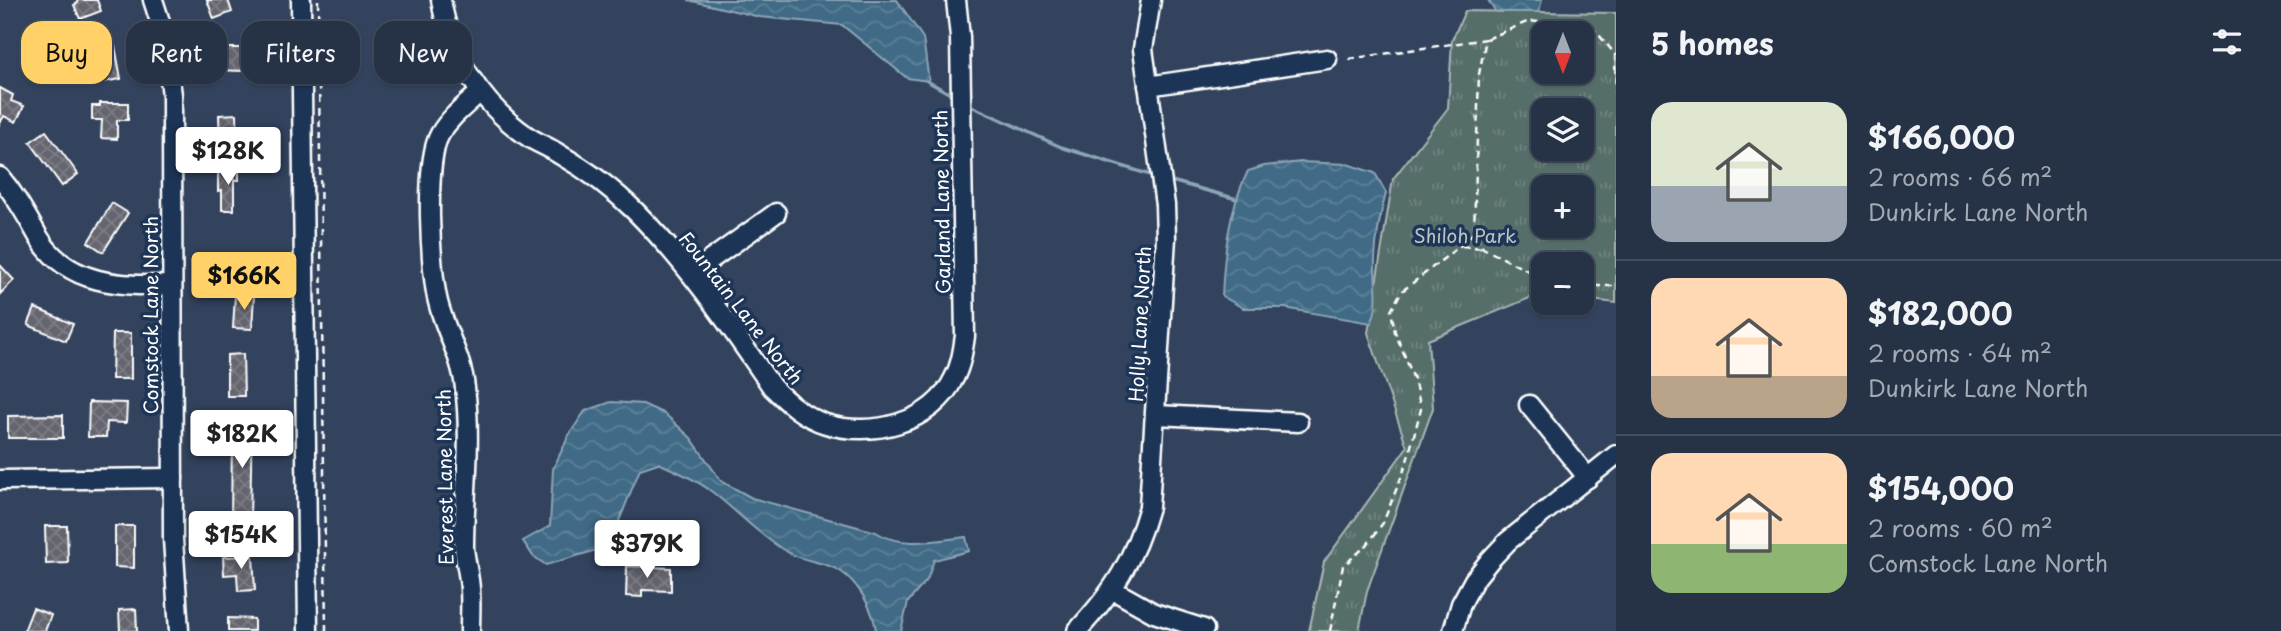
<!DOCTYPE html>
<html lang="en">
<head>
<meta charset="utf-8">
<style>
  :root { --surface:#263246; --page:#323e51; --text:#f1f3f6; --muted:#a4aab3; --line:#424d5f; --accent:#ffd166 }
  body { margin:0; font-family:"Playpen Sans",sans-serif; background:var(--page); color:var(--text); height:100vh; display:flex; flex-direction:column; font-size:26px; white-space:nowrap }
  * { box-sizing:border-box; margin:0 }
  p { font-size:23px; color:var(--muted) }
  .icon { flex:none; width:38px; height:38px; fill:none; stroke:currentColor; stroke-width:2; stroke-linecap:round; stroke-linejoin:round }
  .map { position:relative; flex:1; overflow:hidden }
  .details { display:flex; flex-direction:column; background:var(--surface); width:665px }
  .details>* { flex:none }
  .banner { position:absolute; left:21px; top:21px; width:665px; height:63px; display:flex; gap:14px }
  .needle { width:46px; rotate:180deg }
  .controls { position:absolute; left:1531px; top:21px; display:grid; gap:14px }
  .controls a { display:grid; place-items:center; width:63px; height:63px; border-radius:14px; background:var(--surface); box-shadow:0 2px 5px #0004,0 0 0 2px var(--line); font-size:35px }
  .price { position:absolute; translate:-50% -60px; padding:0 16px; border-radius:7px; background:#fff; color:#222; font-size:23px; line-height:46px; filter:drop-shadow(0 2px 4px #0008) }
  .price::after { content:''; position:absolute; left:50%; top:42px; width:21px; height:16px; margin-left:-10px; background:inherit; clip-path:polygon(0 0,100% 0,50% 100%) }
  .price.active { background:var(--accent); color:#111 }
  ul { padding:0; list-style:none }
  li { display:flex; align-items:center; gap:21px; height:175px; padding:0 35px }
  li+li { border-top:2px solid var(--line) }
  li span { display:grid; place-items:center; flex:none; width:196px; height:140px; border-radius:21px; color:#555 }
  li>.icon { margin-inline-start:auto }
  span .icon { width:84px; height:84px; fill:#fffc; stroke-width:1 }
  li b { font-size:30px }
  h2 { display:flex; justify-content:space-between; align-items:center; height:84px; padding:0 35px; font-size:30px }
  .tag { padding:0 24px; border-radius:21px; background:var(--surface); box-shadow:0 2px 5px #0004,0 0 0 2px var(--line); font-size:24px; line-height:63px }
  .tag.active { background:var(--accent); color:#111 }
  main { display:flex; flex:1; min-height:0 }
  .map>svg:first-child { display:block }
</style>
</head>
<body>
<main>
<div class="map">
<svg width="1616" height="631" viewBox="0 0 1616 631">
  <defs>
    <pattern id="park-tufts" width="24" height="20" patternUnits="userSpaceOnUse" patternTransform="scale(1.75)"><rect width="24" height="20" fill="#576e6a"/><path d="M3 7l-1-3M5 7V3M7 7l1-3M15 17l-1-3M17 17v-4M19 17l1-3" fill="none" stroke="#708480"/></pattern>
    <pattern id="water-waves" width="16" height="10" patternUnits="userSpaceOnUse" patternTransform="scale(1.75)"><rect width="16" height="10" fill="#406b86"/><path d="M0 5q4-4 8 0t8 0" fill="none" stroke="#5d8198"/></pattern>
    <pattern id="building-cross-hatch" width="8" height="8" patternUnits="userSpaceOnUse" patternTransform="scale(1.75)"><rect width="8" height="8" fill="#65656f"/><path d="M0 0l8 8M0 8l8-8" fill="none" stroke="#7c7c85"/></pattern>
  </defs>
  <rect width="100%" height="100%" fill="#33435e"/>
  <filter id="ink" filterUnits="userSpaceOnUse"><feTurbulence type="fractalNoise" baseFrequency=".0143" numOctaves="2"/><feDisplacementMap in="SourceGraphic" scale="14" xChannelSelector="R" yChannelSelector="G"/><feConvolveMatrix kernelMatrix="1 2 1 2 8 2 1 2 1" color-interpolation-filters="sRGB"/></filter>
  <g filter="url(#ink)">
    <path fill="url(#park-tufts)" stroke="#abb6b4" stroke-width="2" fill-rule="evenodd" d="M1465,11L1616,13V303L1582,299V264H1544L1543,295H1537L1428,340L1433,408L1367,591L1359,631H1309L1324,562L1407,447L1368,333L1393,179L1448,108L1452,40ZM1544,33H1582V72H1544ZM1544,110H1582V149H1544ZM1544,187H1582V226H1544Z"/>
    <g fill="url(#water-waves)" stroke="#8ca6b6" stroke-width="2">
      <polygon points="688,0 897,0 923,38 929,81 907,78 842,25 760,17"/>
      <polygon points="1488,0 1542,0 1539,12 1496,12"/>
      <path d="M1301,162L1347,164L1375,173L1386,193C1380,215 1376,236 1375,259C1374,281 1381,303 1371,323L1284,308H1243L1222,296C1224,253 1229,209 1248,171L1264,166Z"/>
      <path d="M611,402L643,404L665,414L691,438L721,481L752,498L876,532C901,549 938,540 966,537L969,551L934,560L927,580L908,602L901,631H876C875,618 866,598 857,587C835,558 812,566 787,552C758,535 737,511 711,491C695,479 677,471 658,463L640,469L619,521L604,548L546,565L533,556L523,541L550,526L553,469L569,435L585,411Z"/>
    </g>
    <g fill="none" stroke-linecap="round" stroke-linejoin="round">
      <g stroke="#8ca6b6" stroke-width="3.5">
        <polyline points="927,81 956,97"/>
        <polyline points="969,105 1061,147 1157,177"/>
        <polyline points="1168,180 1237,199"/>
      </g>
    </g>
    <g fill="url(#building-cross-hatch)" stroke="#fff" stroke-width="2">
      <polygon points="77,0 97,0 101,11 80,19 74,5 78,3"/>
      <polygon points="207,0 228,0 232,12 214,19"/>
      <polygon points="115,46 121,79 102,82 101,75 96,76 91,51"/>
      <polygon points="219,48 243,48 242,71 218,70"/>
      <polygon points="0,88 13,95 11,101 24,106 16,122 4,116 0,123"/>
      <polygon points="100,103 128,103 128,120 117,120 117,139 101,138 102,120 92,120 92,106 100,106"/>
      <polygon points="237,114 238,149 220,149 219,115"/>
      <polygon points="46,131 78,174 62,186 30,142"/>
      <polygon points="218,170 239,170 239,180 234,180 234,210 222,210 222,190 218,191"/>
      <polygon points="112,203 128,213 103,252 88,242"/>
      <polygon points="0,265 14,280 0,294"/>
      <polygon points="235,295 254,295 252,329 233,328"/>
      <polygon points="35,308 73,324 66,341 28,325"/>
      <polygon points="113,333 131,333 131,379 112,379"/>
      <polygon points="243,354 244,396 227,396 227,355"/>
      <polygon points="89,402 127,403 126,423 107,422 106,437 88,437"/>
      <polygon points="236,414 252,414 250,523 231,523 232,433 236,433"/>
      <polygon points="63,415 63,438 8,438 8,416"/>
      <polygon points="45,526 67,526 68,563 46,564"/>
      <polygon points="115,526 134,526 134,568 115,567"/>
      <polygon points="253,556 255,590 238,591 237,574 224,575 223,557"/>
      <polygon points="627,566 671,568 671,591 642,590 642,597 626,596"/>
      <polygon points="33,608 51,615 45,631 24,631"/>
      <polygon points="136,609 137,631 120,631 119,610"/>
      <polygon points="228,618 254,619 254,631 228,631"/>
    </g>
    <g fill="none" stroke-linecap="round" stroke-linejoin="round">
      <g stroke="#fff" stroke-width="23">
        <g id="minor">
          <polyline points="153,0 164,34 172,95 173,539 179,631"/>
          <polyline points="301,0 308,631"/>
          <path d="M441,0C450,55 481,104 527,136C537,143 549,147 559,154C587,170 612,188 635,211C689,265 729,325 772,387C788,403 804,417 826,424C871,438 933,423 954,378C961,365 963,350 965,336L960,37L956,0"/>
          <polyline points="1148,86 1327,59"/>
          <path d="M0,177C16,196 26,215 38,236C67,286 122,286 172,285"/>
          <polyline points="692,273 776,213"/>
          <polyline points="1529,405 1588,478"/>
          <polyline points="1156,415 1298,422"/>
          <polyline points="0,480 173,478"/>
          <polyline points="1113,590 1154,613 1204,629"/>
          <path d="M470,631C470,617 471,603 470,589C469,574 465,561 464,547C464,494 472,440 465,388C462,357 445,331 438,302C430,270 424,161 440,134C450,117 466,105 480,92"/>
          <path d="M1077,631C1114,591 1134,560 1149,507L1166,238L1165,205L1143,49L1151,0"/>
          <polyline points="1453,631 1461,604 1474,580 1490,560 1508,541 1616,455"/>
        </g>
      </g>
      <g stroke="#fff" stroke-width="2.5" stroke-dasharray="7 5" stroke-linecap="butt">
        <polyline points="318,0 326,631"/>
        <polyline points="1487,39 1529,21 1593,28 1615,54 1616,105"/>
        <polyline points="1349,59 1486,39 1479,74 1474,232 1483,248 1544,279"/>
        <polyline points="1462,246 1483,248"/>
        <polyline points="1582,286 1616,286"/>
        <polyline points="1330,631 1343,566 1367,545 1383,523 1406,465 1421,409 1414,379 1395,332 1391,311 1401,292 1461,245 1474,232"/>
      </g>
      <use href="#minor" stroke="#1d3557" stroke-width="18"/>
    </g>
  </g>
  <g text-anchor="middle" stroke-width="7" stroke-linejoin="round" paint-order="stroke">
    <g font-size="19" fill="#fff" stroke="#1d3557">
      <text transform="translate(942 202) rotate(-91)" y="7">Garland Lane North</text>
      <text transform="translate(741 308) rotate(52)" y="7">Fountain Lane North</text>
      <text transform="translate(151 315) rotate(-90)" y="7">Comstock Lane North</text>
      <text transform="translate(1140 324) rotate(-87)" y="7">Holly Lane North</text>
      <text transform="translate(445 477) rotate(-91)" y="7">Everest Lane North</text>
    </g>
    <g font-size="19" fill="#bcc5c3" stroke="#1d3557">
      <text x="1465" y="243">Shiloh Park</text>
    </g>
  </g>
</svg>
<div class="controls">
<a><svg class="needle" viewBox="-14 -14 28 28"><path d="M0-13l5 13h-10z" fill="#e53935"/><path d="M0 13l5-13h-10z" fill="#a4aab3"/></svg></a>
<a><svg class="icon" aria-label="layers" viewBox="0 0 24 24"><path d="M12 4l9 5-9 5-9-5zM3 14l9 5 9-5"/></svg></a>
<a>+</a>
<a>−</a>
</div>
<b class="price" style="left:228px;top:187px">$128K</b>
<b class="price active" style="left:244px;top:312px">$166K</b>
<b class="price" style="left:242px;top:470px">$182K</b>
<b class="price" style="left:241px;top:571px">$154K</b>
<b class="price" style="left:647px;top:580px">$379K</b>
<div class="banner">
<a class="tag active">Buy</a>
<a class="tag">Rent</a>
<a class="tag">Filters</a>
<a class="tag">New</a>
</div>
</div>
<section class="details">
<h2>5 homes<svg class="icon" aria-label="filters" viewBox="0 0 24 24"><path d="M4 7h16M4 17h16"/><circle cx="9" cy="7" r="2"/><circle cx="15" cy="17" r="2"/></svg></h2>
<ul>
<li><span style="background:linear-gradient(#dfe7d0 60%,#9aa5b1 0)"><svg class="icon" aria-label="home" viewBox="0 0 24 24"><path d="M3 11l9-7 9 7M6 9v11h12V9"/></svg></span><div><b>$166,000</b><p>2 rooms · 66 m²</p><p>Dunkirk Lane North</p></div></li>
<li><span style="background:linear-gradient(#ffd9b3 70%,#b9a48a 0)"><svg class="icon" aria-label="home" viewBox="0 0 24 24"><path d="M3 11l9-7 9 7M6 9v11h12V9"/></svg></span><div><b>$182,000</b><p>2 rooms · 64 m²</p><p>Dunkirk Lane North</p></div></li>
<li><span style="background:linear-gradient(#ffd9b3 65%,#8fb573 0)"><svg class="icon" aria-label="home" viewBox="0 0 24 24"><path d="M3 11l9-7 9 7M6 9v11h12V9"/></svg></span><div><b>$154,000</b><p>2 rooms · 60 m²</p><p>Comstock Lane North</p></div></li>
</ul>
</section>
</main>
</body>
</html>
